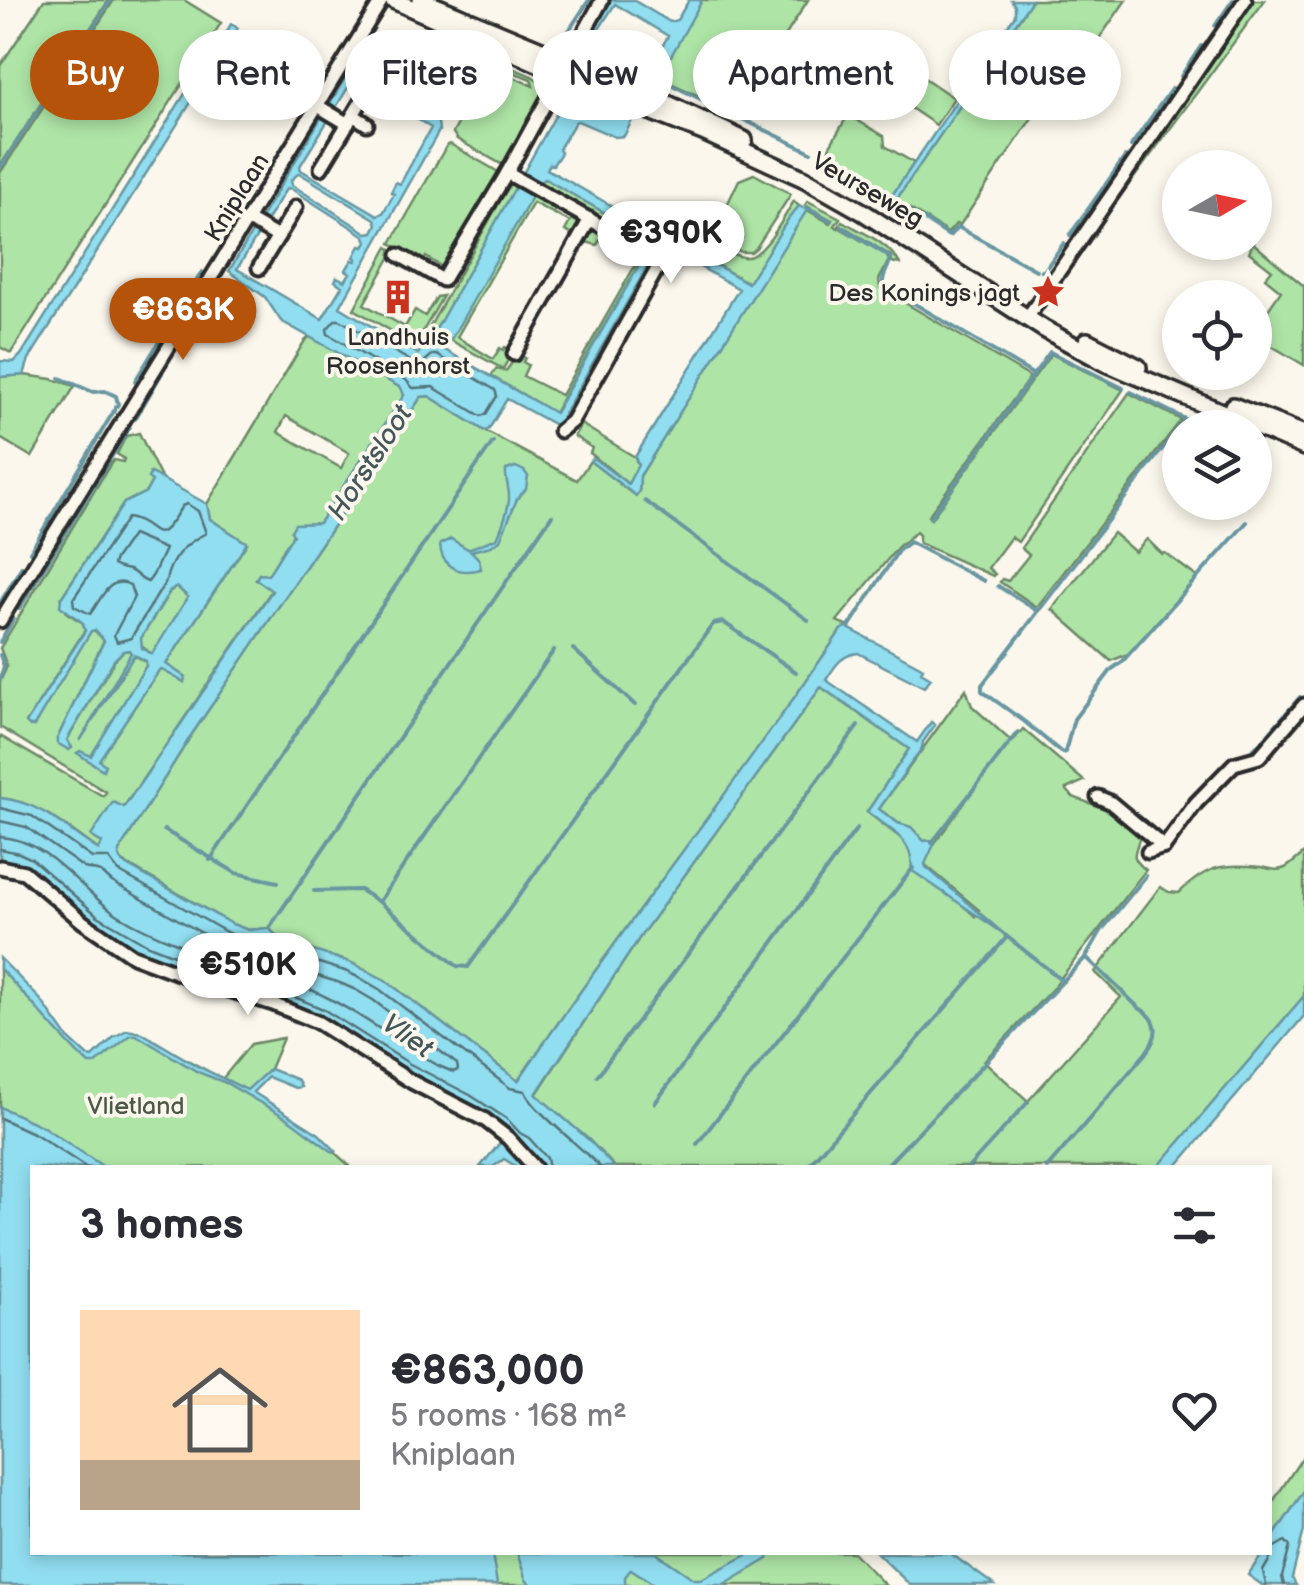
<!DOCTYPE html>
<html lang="en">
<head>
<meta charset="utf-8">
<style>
  :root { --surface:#fff; --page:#f7f7f7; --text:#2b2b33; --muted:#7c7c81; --accent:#b45309 }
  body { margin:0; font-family:"Balsamiq Sans",sans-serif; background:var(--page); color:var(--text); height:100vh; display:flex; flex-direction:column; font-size:38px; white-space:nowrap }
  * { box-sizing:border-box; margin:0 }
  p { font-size:32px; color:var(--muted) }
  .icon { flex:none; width:55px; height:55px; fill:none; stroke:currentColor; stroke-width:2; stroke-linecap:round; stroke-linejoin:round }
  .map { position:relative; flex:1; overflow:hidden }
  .sheet { position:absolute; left:30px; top:1165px; width:1242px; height:390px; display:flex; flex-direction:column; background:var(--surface); border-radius:0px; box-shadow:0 5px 15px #0003 }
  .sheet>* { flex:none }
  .top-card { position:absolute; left:30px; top:30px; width:1245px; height:90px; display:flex; gap:20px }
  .needle { width:65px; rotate:81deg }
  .fabs { position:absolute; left:1162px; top:150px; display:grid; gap:20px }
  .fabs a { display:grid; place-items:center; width:110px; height:110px; border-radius:50%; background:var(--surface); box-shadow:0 5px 15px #0003; font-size:50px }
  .price { position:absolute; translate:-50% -85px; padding:0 22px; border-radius:35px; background:#fff; color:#222; font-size:32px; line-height:65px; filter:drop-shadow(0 2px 5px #0008) }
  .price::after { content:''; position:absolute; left:50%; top:60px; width:30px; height:22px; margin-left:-15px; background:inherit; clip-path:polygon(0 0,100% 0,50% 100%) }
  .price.on { background:var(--accent); color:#fff }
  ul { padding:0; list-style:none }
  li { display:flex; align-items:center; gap:30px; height:250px; padding:0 50px }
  li span { display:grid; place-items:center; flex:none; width:280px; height:200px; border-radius:0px; color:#555 }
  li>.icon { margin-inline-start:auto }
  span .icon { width:120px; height:120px; fill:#fffc; stroke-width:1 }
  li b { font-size:42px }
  h2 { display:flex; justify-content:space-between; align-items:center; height:120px; padding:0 50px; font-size:42px }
  .pill { padding:0 35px; border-radius:45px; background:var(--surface); box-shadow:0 5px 15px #0003; font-size:35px; line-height:90px }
  .pill.on { background:var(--accent); color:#fff }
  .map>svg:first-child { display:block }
</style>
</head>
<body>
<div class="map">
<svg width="1304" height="1585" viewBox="0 0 1304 1585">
  <rect width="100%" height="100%" fill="#fbf7ec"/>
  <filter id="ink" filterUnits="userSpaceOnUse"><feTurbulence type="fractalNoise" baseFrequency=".01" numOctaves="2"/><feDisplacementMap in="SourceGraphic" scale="20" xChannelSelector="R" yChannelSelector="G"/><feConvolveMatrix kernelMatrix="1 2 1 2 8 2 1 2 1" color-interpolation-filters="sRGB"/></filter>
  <g filter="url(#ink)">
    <g fill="#aee4a6" stroke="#6c8868" stroke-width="2.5" fill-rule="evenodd">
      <polygon points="44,0 109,0 0,166 0,66"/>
      <polygon points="114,0 184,0 221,23 11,353 0,347 0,173"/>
      <polygon points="702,0 808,0 737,113 657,77"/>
      <polygon points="1032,0 1126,0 1071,79 1061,80 1054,85 960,225 956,224 948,233 896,200"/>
      <polygon points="1252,0 1265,0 1097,228 1094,226"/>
      <polygon points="488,58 532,76 547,87 506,162 501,164 457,139 453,133 490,66 533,86 531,79 487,62"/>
      <polygon points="902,63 954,98 936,125 884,90"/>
      <polygon points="848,115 884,136 885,146 914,163 891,197 824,156"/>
      <polygon points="450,144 500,173 445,269 426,257 422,264 391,243 447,145"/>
      <polygon points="754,174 791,194 756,248 751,252 741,252 691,226 685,225 669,233 680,212 715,230 739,180"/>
      <polygon points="546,179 664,247 662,252 657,253 538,186 541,180"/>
      <polygon points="512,180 518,183 435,331 429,328"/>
      <polygon points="534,192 557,205 554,213 570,222 575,215 579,218 582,227 577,237 565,231 570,222 533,203 457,337 493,359 500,348 503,350 505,347 513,351 503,369 450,340"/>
      <path d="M794,201L799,206L789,218L749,283L677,243L681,235L693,232C707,240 726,254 743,257C763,261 784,216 794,201Z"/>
      <path d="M808,201L840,218L835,226L838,228L842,221C863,233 888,242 900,264L892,262L891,256L843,226L840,228L886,255L889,260L879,280L880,288L1030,377L928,516L931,519L1051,354L1123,390L1018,542L1011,537L988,568L995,574L993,576L919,543V535L916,532L898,547L837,621L849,627L841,630C738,784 621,928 518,1081L385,980C373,974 361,967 349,962C324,952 285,950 269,928L248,930L232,924L123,862L119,857V851L192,734L421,397L429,396L485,431L577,480L590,461L630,492L639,491L640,476L801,217L807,210L830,223L832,220L805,205Z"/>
      <polygon points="597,228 606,233 602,240 625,253 629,246 650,259 652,271 570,417 560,427 557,426 646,268 644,263 640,263 554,413 491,376 496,369 506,371 518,354 525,358 523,362 528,365 523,376 561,395 637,262 600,240 597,245 582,241 589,230"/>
      <polygon points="1253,243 1304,286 1304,365 1255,336 1255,329 1281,291 1265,278 1272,270 1249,252"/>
      <polygon points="388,247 394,251 364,304 405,327 415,310 425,316 437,297 443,296 415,345 354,309"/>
      <path d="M310,336L401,388L405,394L319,523L291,531L293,535L268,575L259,574L256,579L272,590L123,808L114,802L92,836L103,843L99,850C68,828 39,802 0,798V736L103,796L106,792L0,727V682L7,666L0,648L111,463L114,460L123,462L124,459L117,454L126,436L139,433L161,478L167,482L150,474L152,481L146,492L124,503L61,598L67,613L83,623L85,630L26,723L91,631L94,630L104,640L57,739L72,748L67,740L114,661L123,651L129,650L131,653L115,686L134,655L146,662V666L91,757L78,753L98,760L161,668L183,681L185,677L166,664L247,543L210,519L207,504L304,342ZM286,416L349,453L341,468L278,432Z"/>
      <polygon points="24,375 52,379 75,386 32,457 0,438 0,377"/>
      <polygon points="1129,393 1181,420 1037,607 1000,582 1002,579 1008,581 1029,555 1021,548"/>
      <polygon points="581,424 635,457 638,465 628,484 590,453 592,448 574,436"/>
      <polygon points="1113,533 1135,552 1147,539 1162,554 1165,553 1197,577 1128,654 1111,661 1052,609"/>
      <polygon points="176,586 188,597 153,655 140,645 141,638 170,591"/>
      <path d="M821,687L909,749L867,812L902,839L907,845L913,861L975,916L979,910L924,864L934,844L966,801L933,840L924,841L911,827L898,823L879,809L966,689L972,706L1012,742L1023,729L1084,781L1066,789L1073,797L1113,812L1140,834C1138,852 1126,854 1146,870L1052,989L984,1061L1028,1101L1121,997L1095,972L1160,887L1169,892L1179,893C1207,866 1221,863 1261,867C1269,868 1276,872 1285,868C1291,865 1298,858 1304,853V996L1158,1167H615L589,1140L536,1095L642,934Z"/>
      <polygon points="0,967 72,1045 90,1061 126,1032 136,1032 252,1095 315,1135 351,1167 32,1168 32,1552 853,1552 885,1585 0,1585"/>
      <polygon points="283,1038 270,1069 248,1091 223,1078 251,1044"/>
      <polygon points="1304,1455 1304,1491 1270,1542 1270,1506"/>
    </g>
    <g fill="#91def0" stroke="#6896a1" stroke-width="2.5" fill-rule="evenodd">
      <path d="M610,0H633L670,22L677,20L689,0H702L671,56L653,80L624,136L615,137L578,121L575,122L559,149L561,153L553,165L550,164L547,169L649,227L651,225L661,231L660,233L748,283L789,218L799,206L807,210L640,476L639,491L636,496L590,461L593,458L628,484L638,465L635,457L739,289L545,179L541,181L445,350L555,413L641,262L644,263L647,267L557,426L507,399L489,429L485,431L429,396L421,397L192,734L119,851V857L123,863L232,924L248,930L269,928L281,941L349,962L385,980L518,1081C621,928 738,783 841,630L846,627L920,666L923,668L921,672L931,678L924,687L858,653C841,655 835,666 826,680L917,742L931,722L935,725L923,742L922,748L879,809L898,823L911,827L924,841L936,840L925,864L926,867L1004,934L911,870C916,841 887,827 867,812L909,749L821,687L642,934L536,1094L589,1140L614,1167H542L521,1145L529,1167H517L504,1159L493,1167H480L504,1138L429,1086L319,1018L172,966L142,953L92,924L26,868L0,859V798C42,802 65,829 99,850L102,843L91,836L113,802L124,807L272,591L256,579L259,574L268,575L293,535L291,531L295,524L319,523L404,395L401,388L281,321L265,297L229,271L354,63L357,65V72L438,122L439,131L340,307L418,354L435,331L564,100L574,97L622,117L668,36L615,4L589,45L585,43ZM357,80L431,128L400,184L396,182L391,192L394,194L383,213L378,215L301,170L300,166L352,81ZM299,173L375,219L377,224L373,232L367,233L292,185L291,180ZM290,188L365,236L367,242L364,247L360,246L354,257L357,259L356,261L352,260L346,270L350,273L345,281L337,277L335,281L342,286L322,319L237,269L286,189Z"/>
      <polygon points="1011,0 1032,0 896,200 892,201 891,197 1015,15 1015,6"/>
      <polygon points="231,24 238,28 29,359 24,375 0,377 0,361 14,362 21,355 223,33 226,33"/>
      <path d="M516,467L524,471L528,476L526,489L517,499L500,540L491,546L471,551L479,559L481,569C460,575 441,568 440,544L451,539L468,549L497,538C501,530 510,506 509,496C509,486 505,481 506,470Z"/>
      <path d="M151,473L207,504L210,519L247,543L166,664L185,677L184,682L160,669L99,760L105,765L103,770L77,753L80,751L91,756L146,666V661L134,655L80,741L131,653L129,650L123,651L114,660L67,740L72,748L69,750L57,743V739L104,641L95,630L91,631L34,726H29L26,723L85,631L83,623L60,606L61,598L124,503L146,492L152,481L148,478ZM177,587L188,597L152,654L142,648L141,638L170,591Z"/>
      <path d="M0,958L41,1000L67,1037L88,1056L93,1057L114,1037L127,1030L142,1033L197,1066L247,1090L270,1069L298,1080L301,1087L295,1088L268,1077L253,1092L319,1134L336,1151L333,1152L287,1118L226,1083L198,1072L136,1035H131L95,1064H89C57,1034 31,1000 0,969Z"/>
      <polygon points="1304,996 1304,1016 1176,1167 1158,1167"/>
      <polygon points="0,1107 42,1126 104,1167 32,1168 32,1552 492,1553 497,1585 0,1585"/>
      <polygon points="1304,1491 1304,1530 1292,1578 1296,1585 1262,1585 1248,1575 1263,1553 1270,1552 1270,1542"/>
      <polygon points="517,1553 656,1553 694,1579 701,1579 751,1553 767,1553 769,1555 768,1559 724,1585 655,1585 631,1569 625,1577 625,1585 531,1585 526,1580"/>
      <polygon points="877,1553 950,1553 994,1585 910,1585"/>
    </g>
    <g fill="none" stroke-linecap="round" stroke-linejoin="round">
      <g stroke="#54737a" stroke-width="2.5">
        <polygon points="335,320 340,320 414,363 423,363 432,355 437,355 495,390 497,396 486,414 481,416 433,387 413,388 406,380 328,334 327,329"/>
        <path d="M187,504L198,511L206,533C186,543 170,558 166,581L131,638L117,642L114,635L134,597L130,585C109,574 101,600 90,614L74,606L73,599L127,518C160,523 152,555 182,506Z"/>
        <path d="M132,535L165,549L153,575L148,582C140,580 137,573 129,570C122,568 119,569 113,565L114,561Z"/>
        <path d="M0,808L32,816L92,858H108L118,871L228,933L246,940H264L277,950L345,971L362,979L379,989L510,1088L525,1091C531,1109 584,1149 601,1168"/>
        <path d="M0,821L26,827L84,868L101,872L112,882L223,945L243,952L259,953L273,962L340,983L356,990L373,1000L457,1064L458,1070L453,1072L439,1066C395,1041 354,1008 307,988C245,962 178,951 120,916C80,892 50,839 0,837"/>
        <polyline points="0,849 19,853 32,859 98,916 146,944 202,966 278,990 323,1009 410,1064 470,1095 507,1119 520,1133 529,1138 547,1158 549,1168"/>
        <polyline points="0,1118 37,1135 87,1168"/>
        <polyline points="1266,1585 1263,1571 1270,1559 1271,1549 1285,1541 1290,1546 1282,1577 1284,1585"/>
      </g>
      <g stroke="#6896a1" stroke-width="4">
        <polyline points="1215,26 1233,0"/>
        <polyline points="566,35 589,0"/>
        <polyline points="653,76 811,152"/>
        <polyline points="1181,76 1201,46"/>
        <polyline points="1131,146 1172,88"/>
        <polyline points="826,160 915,215"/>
        <polyline points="0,168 111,0"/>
        <polyline points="806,207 831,221"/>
        <polyline points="923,219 949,236 958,227 1036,270"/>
        <path d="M842,227L890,257C891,267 881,274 883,285L1034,375"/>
        <polyline points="1070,235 1125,157"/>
        <polyline points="1041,271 1044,271 1064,243"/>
        <polyline points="173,353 184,333"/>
        <polyline points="135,381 202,272"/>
        <polyline points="1131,392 1185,419 982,685 982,691 1025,722 1062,753 1065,752 1074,719 1112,669 1122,662 1247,522"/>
        <polyline points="135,419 162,373"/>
        <polyline points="645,501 808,620"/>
        <polyline points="930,518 1050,352 1123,388"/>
        <polyline points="30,552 118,404 116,396 105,391 93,392 60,378"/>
        <polyline points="998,586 1038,611"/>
        <polyline points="0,603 22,566"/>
        <polyline points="19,609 129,428"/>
        <polyline points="849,627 898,551 909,542 984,581"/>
        <polyline points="0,642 13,619"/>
        <polyline points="573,649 635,705"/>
        <polyline points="0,655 4,666 0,679"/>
        <polyline points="1288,732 1304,715"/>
        <polyline points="1268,734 1300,697"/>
        <polyline points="1250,753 1261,742"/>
        <polyline points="1261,764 1273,749"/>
        <polyline points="164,830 236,873 278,882"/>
        <polyline points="1175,842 1183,829"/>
        <polyline points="932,843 1018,732"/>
        <polyline points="210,860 493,442"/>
        <polyline points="314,891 360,890 379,902 457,966 468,967 713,624 723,622 796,672"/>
        <polyline points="380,900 554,650"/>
        <polyline points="269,928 552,515"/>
        <polyline points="1005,935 1063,981"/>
        <polyline points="597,1076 858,726"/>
        <polyline points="655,1103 857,828"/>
        <polyline points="697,1144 913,868"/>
        <polyline points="806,1168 1007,937"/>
        <polyline points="884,1168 1086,957"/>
        <polyline points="968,1168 1028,1102"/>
        <path d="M1047,1168L1145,1054C1159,1036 1161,1020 1139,1008L1086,957L1101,931L1146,876"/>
      </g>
      <g stroke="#2b2b2b" stroke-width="19">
        <g id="street">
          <polyline points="318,106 348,124"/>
          <polyline points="353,115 367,124"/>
          <polyline points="321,168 362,100"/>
          <polyline points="507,173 662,260 572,421 560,431"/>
          <polyline points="248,220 278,237"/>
          <polyline points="399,255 443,280 507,173 602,0"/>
          <polyline points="259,268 296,207"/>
          <polyline points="1027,318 1245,0"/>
          <polyline points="514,354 590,219"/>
          <polyline points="0,621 382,0"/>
          <polyline points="1098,797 1110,802 1164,847 1196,803 1234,764 1259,757 1304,705"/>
          <polyline points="1148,852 1164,847"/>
          <polyline points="0,867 24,872 83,922 133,956 197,980 273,1004 317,1022 412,1082 485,1120 508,1138 535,1168"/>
        </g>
      </g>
      <g stroke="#2b2b2b" stroke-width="22">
        <g id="secondary">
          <polyline points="393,0 627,102 703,132 805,179 863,212 1044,329 1104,362 1304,447"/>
          <polyline points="421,0 647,94 744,140"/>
          <polyline points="1087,341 1138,367"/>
          <polyline points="1233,406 1304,434"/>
        </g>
      </g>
      <use href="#street" stroke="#fbf7ec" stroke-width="11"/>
      <use href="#secondary" stroke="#fbf7ec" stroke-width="15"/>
    </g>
  </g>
  <defs>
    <g id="sight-bare" transform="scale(2.7)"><path d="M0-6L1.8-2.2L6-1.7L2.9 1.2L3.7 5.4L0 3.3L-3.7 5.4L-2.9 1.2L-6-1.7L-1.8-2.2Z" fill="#c8321e" stroke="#fbf7ec" stroke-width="2.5" paint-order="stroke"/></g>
    <g id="building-bare" transform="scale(2.7)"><path d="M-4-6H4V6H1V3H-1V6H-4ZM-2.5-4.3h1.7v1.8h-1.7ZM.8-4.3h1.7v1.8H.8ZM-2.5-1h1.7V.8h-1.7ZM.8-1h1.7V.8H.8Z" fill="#c8321e" stroke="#fbf7ec" stroke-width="2.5" paint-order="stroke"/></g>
  </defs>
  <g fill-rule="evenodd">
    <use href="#sight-bare" x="1048" y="292"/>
    <use href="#building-bare" x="398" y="297"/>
  </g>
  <g text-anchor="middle" stroke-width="8" stroke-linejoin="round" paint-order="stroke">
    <g font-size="25" fill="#2b2b2b" stroke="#fbf7ec">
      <text transform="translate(868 189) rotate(30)" y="9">Veurseweg</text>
      <text transform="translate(236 197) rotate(-58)" y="9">Kniplaan</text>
    </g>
    <g font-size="25" fill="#2b2b2b" stroke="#fbf7ec" text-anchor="end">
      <text x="1020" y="301">Des Konings jagt</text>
      <text x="398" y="345" text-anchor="middle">Landhuis<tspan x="398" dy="29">Roosenhorst</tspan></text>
    </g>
    <g font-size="25" fill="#4c594a" stroke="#fbf7ec">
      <text x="136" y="1114">Vlietland</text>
    </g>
    <g font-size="28" font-style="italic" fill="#44585c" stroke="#fbf7ec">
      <text transform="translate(369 462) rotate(-57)" y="10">Horstsloot</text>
      <text transform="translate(408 1035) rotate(35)" y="10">Vliet</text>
    </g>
  </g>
</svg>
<div class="fabs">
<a><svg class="needle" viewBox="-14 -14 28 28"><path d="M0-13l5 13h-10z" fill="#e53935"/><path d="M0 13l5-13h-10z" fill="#7c7c81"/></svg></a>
<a><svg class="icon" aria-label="locate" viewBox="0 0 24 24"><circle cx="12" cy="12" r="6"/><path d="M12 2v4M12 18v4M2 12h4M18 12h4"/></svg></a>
<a><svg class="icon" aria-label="layers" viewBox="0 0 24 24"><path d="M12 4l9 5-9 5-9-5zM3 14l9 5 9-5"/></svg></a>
</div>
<b class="price" style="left:671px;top:286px">€390K</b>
<b class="price on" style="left:183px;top:363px">€863K</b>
<b class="price" style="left:248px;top:1018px">€510K</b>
<div class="top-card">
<a class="pill on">Buy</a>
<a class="pill">Rent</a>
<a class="pill">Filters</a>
<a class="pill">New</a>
<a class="pill">Apartment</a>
<a class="pill">House</a>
</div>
<section class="sheet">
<h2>3 homes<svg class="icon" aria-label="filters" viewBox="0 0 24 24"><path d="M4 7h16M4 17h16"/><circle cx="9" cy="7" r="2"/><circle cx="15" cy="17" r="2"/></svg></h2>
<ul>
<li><span style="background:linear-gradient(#ffd9b3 75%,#b9a48a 0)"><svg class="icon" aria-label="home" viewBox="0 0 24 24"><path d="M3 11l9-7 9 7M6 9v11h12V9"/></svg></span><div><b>€863,000</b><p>5 rooms · 168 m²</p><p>Kniplaan</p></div><svg class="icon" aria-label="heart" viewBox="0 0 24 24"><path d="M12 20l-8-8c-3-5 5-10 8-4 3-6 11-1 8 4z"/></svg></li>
</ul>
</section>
</div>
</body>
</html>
